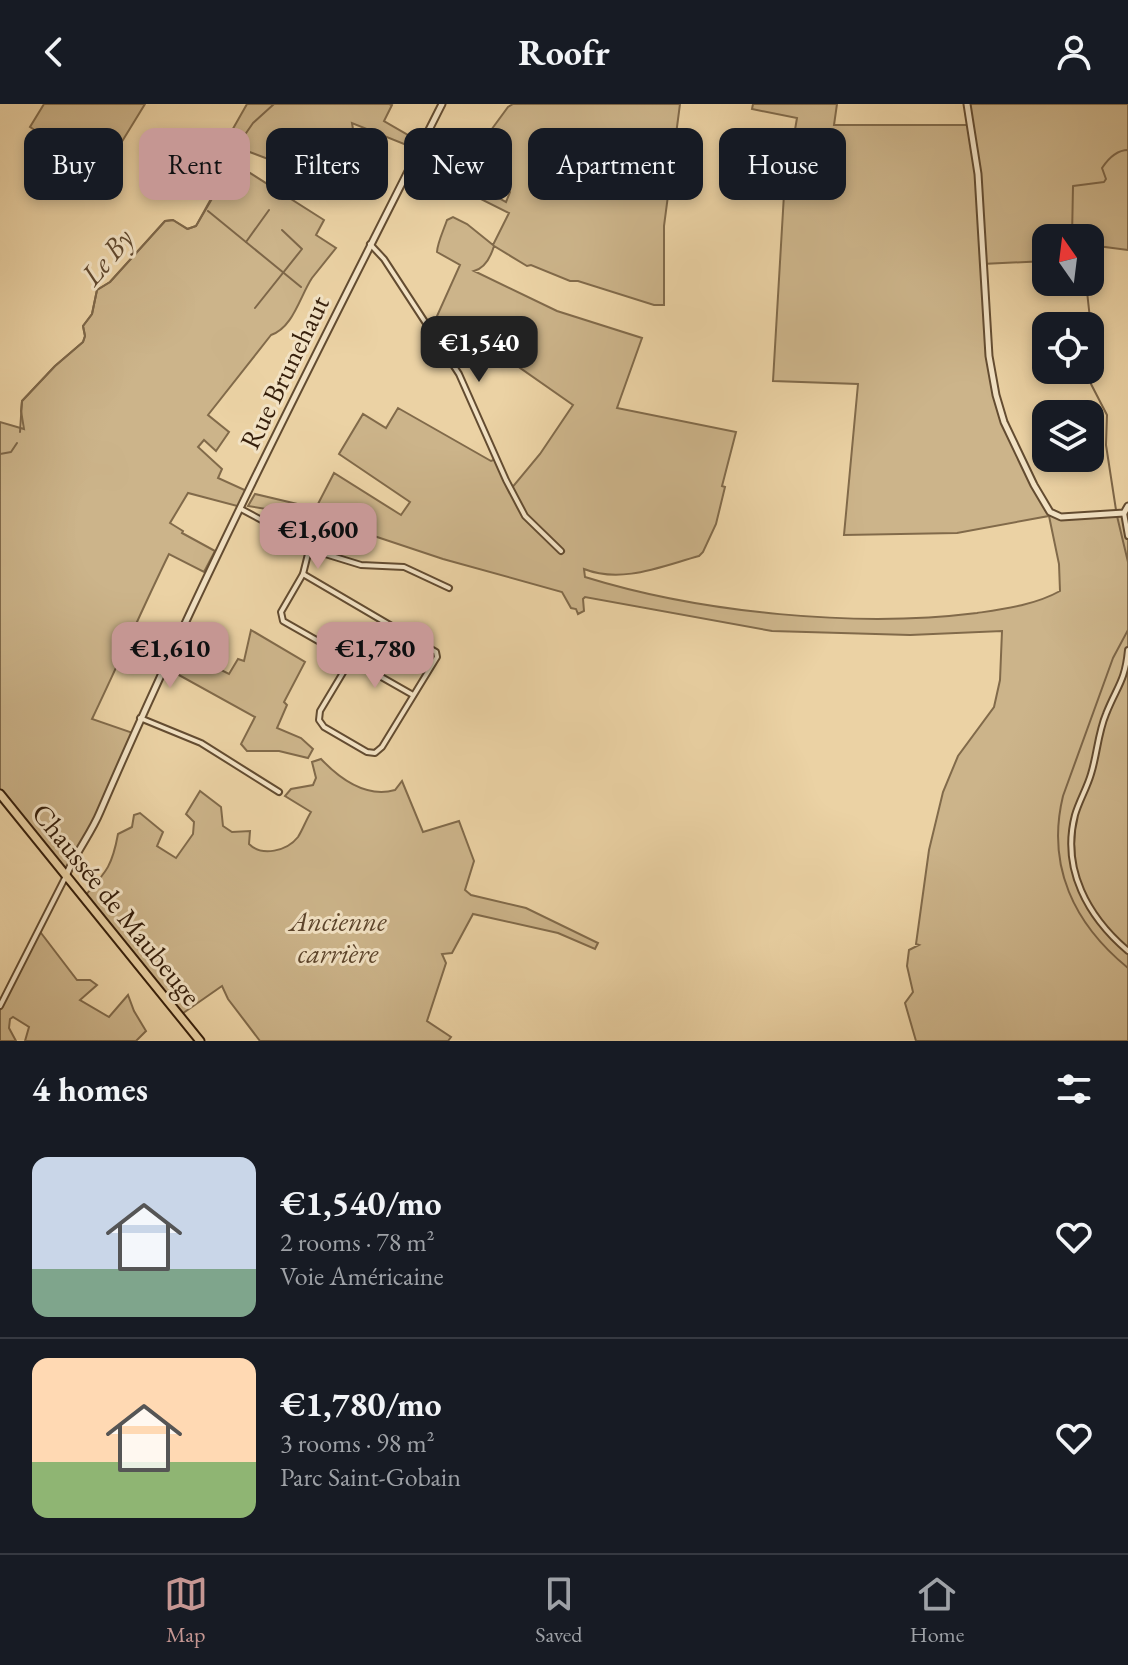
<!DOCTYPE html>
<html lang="en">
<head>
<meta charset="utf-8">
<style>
  :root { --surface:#171b24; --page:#242831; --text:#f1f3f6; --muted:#9ea1a6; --line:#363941; --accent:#c59692 }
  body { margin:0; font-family:"EB Garamond",serif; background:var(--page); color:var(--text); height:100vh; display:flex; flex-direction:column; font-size:30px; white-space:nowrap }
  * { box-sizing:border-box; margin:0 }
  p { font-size:26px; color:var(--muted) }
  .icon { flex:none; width:44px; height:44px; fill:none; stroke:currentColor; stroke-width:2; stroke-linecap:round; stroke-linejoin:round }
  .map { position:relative; height:937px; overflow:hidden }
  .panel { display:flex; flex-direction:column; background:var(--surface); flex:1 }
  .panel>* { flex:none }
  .hud { position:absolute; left:24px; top:24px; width:1080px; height:72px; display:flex; gap:16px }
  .needle { width:52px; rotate:346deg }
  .controls { position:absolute; left:1032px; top:120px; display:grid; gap:16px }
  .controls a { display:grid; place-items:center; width:72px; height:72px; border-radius:16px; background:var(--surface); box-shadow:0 4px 12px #0003; font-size:40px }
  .price { position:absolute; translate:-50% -68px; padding:0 18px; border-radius:16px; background:var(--accent); color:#111; font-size:26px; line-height:52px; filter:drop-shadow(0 2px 4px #0008) }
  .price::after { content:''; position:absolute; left:50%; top:48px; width:24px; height:18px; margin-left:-12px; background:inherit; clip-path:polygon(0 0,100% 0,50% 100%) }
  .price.on { background:#222; color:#fff }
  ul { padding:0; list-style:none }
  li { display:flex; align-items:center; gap:24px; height:200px; padding:0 32px }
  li+li { border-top:2px solid var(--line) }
  li span { display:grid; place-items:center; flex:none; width:224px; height:160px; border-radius:16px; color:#555 }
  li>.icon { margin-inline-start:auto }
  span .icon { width:96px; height:96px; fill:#fffc; stroke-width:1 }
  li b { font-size:34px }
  h2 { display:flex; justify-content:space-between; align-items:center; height:96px; padding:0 32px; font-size:34px }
  .chip { padding:0 28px; border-radius:16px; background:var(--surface); box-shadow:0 4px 12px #0003; font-size:28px; line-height:72px }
  .chip.on { background:var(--accent); color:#111 }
  header { display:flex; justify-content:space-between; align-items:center; height:104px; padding:0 32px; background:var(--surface); font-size:36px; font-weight:700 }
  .tabs { display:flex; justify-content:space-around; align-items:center; height:112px; border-top:2px solid var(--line); background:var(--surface); font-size:22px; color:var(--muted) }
  .tabs a { display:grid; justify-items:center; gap:4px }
  .tabs .on { color:var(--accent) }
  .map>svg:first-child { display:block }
</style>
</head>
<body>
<header><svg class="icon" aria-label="back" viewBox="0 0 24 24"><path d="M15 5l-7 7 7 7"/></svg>Roofr<svg class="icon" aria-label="person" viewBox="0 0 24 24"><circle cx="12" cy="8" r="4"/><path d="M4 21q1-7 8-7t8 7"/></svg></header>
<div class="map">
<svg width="1128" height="937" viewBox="0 0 1128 937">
  <rect width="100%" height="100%" fill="#ebd2a4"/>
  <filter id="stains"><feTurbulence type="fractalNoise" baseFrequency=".0025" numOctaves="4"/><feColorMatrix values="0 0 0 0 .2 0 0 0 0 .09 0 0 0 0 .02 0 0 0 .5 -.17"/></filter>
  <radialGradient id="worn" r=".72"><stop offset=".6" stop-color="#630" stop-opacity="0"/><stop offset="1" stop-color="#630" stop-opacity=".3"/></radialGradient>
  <g fill="#ccb48a" stroke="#816a4a" stroke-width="2">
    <polygon points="44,0 145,0 115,49 98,66 30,23"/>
    <path d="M247,0H389L392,1L384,17L413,34L409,42L352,19L363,86L296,32L278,54L268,55L247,47L236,60L324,116L316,131L336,144C328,154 320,164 312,174C300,192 293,224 271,231L208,311L229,328L216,347L204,336L198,343L222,365L218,374L249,388L241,394V403L188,389L170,419L183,427L182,429L215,447L204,468L169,450C142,505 118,561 92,615L133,629L98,712L66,772L0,690V318L24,325L21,307L22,297L55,262L83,238L85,232L83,222L92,210L97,186L110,178L165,117L173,116L188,125L196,122L212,93L194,77L226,37Z"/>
    <path d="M513,0H680L664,122V201H654L578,177H570L531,161L527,162L494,142C491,152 485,164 474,167L557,207L642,234L617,304L736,328L722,382L725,383L716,420L703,448L699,452C662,462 622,480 584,465L585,473C701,509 857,524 977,509C1004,505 1035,501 1060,487L1059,460L1049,412L957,429L844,431L858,280L773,277L784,90L797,14L752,5L753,0H837L834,21H969L967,0H1128V146L1090,141V134H1046V157L982,160C985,203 985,248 996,290C1005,330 1026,369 1046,404L1054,411L1061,413L1124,409L1128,432V845C1105,823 1082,801 1076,768C1074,756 1075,742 1073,731C1067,779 1093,817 1128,847V937H916L905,899L913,888L907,862L909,846L919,841L916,840L929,746L943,688L958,652L994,603L1000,576L1002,527L910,531L772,527L585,493L583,495L584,507L578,510L576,505L571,504L562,488L443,455L368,430V427L302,409L297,430L273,417L279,404L275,402L272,406L248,402L255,390L310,403L318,400L334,369L401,411L410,398L339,350L363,310L386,324L398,304L491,357L496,355L511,385L540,350L573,301L490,243L437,212L460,161L437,148C437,140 444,125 447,116L453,113L467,120L493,141L509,109L415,62L422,50L506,98L510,88L500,81L510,59L471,43L472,37L486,33L508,3Z"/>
    <polygon points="251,526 305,558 284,598 287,601 277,624 301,634 313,645 308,654 279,647 247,647 241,640 255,613 168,565 177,544 229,570 238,555 244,557"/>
    <path d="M321,655C340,675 366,694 395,686L402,677L423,728L459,717L474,757L465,786L471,791L526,804L598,839L595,845L558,829L473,810L452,849L442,850L446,859L427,917L451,933L448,937H260L228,895L222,882L179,912L84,793C106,768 112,763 118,730L132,723L134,711L140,709L163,728L157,742L176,754L193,730L194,718L186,710L200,687L221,703L223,722L232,728L250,727L249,740C262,753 287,747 298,733C303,725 306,716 311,708L285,692L291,685L313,681L316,674L312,658Z"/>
    <polygon points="38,825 77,876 90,876 97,881 80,896 109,913 128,891 134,907 146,927 136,937 25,937 29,923 13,913 10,915 9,924 16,937 0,937 0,902"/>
  </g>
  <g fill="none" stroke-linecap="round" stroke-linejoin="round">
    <g stroke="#7d6648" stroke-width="2">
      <polyline points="208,107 301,183"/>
      <path d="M1072,134L1073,82L1104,78L1106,75L1102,64C1108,55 1116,46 1128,46"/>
      <polyline points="246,138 269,106"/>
      <polyline points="1086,178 1090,215 1099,251 1090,272 1091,280 1107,311 1106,341 1116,406"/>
      <polyline points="255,204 302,145 282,126"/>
      <polyline points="20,328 22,297 55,262 83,238 85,232 83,222 92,210 97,186 110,178 165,117 173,116 187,125 196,122 213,93 214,65 218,58 233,48 253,19 274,0"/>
      <polyline points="0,350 11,348 17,339"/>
      <polyline points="1117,412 1128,458"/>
      <path d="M1128,526L1113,554L1063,692C1046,762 1074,820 1128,864"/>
    </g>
    <g stroke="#634c31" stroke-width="8">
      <g id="minor">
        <polyline points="370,140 384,155 459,270 506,376 525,412 561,447"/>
        <polyline points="241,405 310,442 303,470 281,508 283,517 413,591"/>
        <polyline points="1124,409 1128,432"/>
        <polyline points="310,442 322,449 361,461 404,463 449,484"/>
        <polyline points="303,470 436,548 437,553 382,643 375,649 367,648 324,623 319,616 320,607 350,557"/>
        <path d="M1128,546C1125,578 1117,582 1106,610C1098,629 1097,651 1091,670C1087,684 1079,697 1075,711C1061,765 1088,813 1128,847"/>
        <polyline points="140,614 201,639 279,688"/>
        <polyline points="0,902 66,772"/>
      </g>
    </g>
    <g stroke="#634c31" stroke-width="9">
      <g id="tertiary">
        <polyline points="967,0 978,70 989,252 996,291 1004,318 1034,381 1050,408 1061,413 1124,409 1128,402"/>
        <path d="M66,772C75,749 91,730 100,708C204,467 324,234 442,0"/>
      </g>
    </g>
    <g stroke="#361f0b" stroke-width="11">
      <polyline id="primary" points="0,690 200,937"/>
    </g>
    <use href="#minor" stroke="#f2e2c4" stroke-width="4"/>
    <use href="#tertiary" stroke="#f2e2c4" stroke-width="5"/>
    <use href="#primary" stroke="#ebd2a4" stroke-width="7"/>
  </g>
  <g text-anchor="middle" stroke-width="6" stroke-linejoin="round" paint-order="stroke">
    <g font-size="28" fill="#361f0b" stroke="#f2e2c4">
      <text transform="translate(284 268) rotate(-64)" y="10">Rue Brunehaut</text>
      <text transform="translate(117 800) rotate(51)" y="10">Chaussée de Maubeuge</text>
    </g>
    <g font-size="28" font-style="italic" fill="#5c442b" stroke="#f2e2c4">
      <text x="338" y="827">Ancienne<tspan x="338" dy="32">carrière</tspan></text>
    </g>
    <g font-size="30" font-style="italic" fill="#60482e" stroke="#f2e2c4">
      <text transform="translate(107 153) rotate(-50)" y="10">Le By</text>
    </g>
  </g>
  <rect width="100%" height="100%" filter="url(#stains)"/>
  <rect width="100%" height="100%" fill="url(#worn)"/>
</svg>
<div class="controls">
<a><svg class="needle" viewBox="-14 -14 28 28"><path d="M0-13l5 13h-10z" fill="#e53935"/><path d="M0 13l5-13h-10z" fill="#9ea1a6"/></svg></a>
<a><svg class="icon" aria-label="locate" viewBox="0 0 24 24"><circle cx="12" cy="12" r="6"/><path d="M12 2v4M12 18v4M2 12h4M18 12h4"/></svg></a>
<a><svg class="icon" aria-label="layers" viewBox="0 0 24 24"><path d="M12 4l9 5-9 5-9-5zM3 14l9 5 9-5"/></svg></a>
</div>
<b class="price on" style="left:479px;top:280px">€1,540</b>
<b class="price" style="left:318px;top:467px">€1,600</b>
<b class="price" style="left:170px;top:586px">€1,610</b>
<b class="price" style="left:375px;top:586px">€1,780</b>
<div class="hud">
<a class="chip">Buy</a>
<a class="chip on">Rent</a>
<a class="chip">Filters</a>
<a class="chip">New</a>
<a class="chip">Apartment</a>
<a class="chip">House</a>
</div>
</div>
<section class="panel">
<h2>4 homes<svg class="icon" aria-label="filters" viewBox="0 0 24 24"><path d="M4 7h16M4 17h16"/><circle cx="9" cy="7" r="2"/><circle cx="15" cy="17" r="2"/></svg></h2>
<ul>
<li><span style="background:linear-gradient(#c9d6e8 70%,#7fa58c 0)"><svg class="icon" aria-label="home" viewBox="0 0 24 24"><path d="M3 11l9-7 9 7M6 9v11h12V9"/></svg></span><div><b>€1,540/mo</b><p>2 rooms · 78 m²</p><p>Voie Américaine</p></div><svg class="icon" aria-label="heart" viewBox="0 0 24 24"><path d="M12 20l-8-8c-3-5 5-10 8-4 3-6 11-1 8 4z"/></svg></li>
<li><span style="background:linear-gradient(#ffd9b3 65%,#8fb573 0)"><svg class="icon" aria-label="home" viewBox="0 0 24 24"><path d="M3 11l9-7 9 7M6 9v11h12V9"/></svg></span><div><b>€1,780/mo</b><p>3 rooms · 98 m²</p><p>Parc Saint-Gobain</p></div><svg class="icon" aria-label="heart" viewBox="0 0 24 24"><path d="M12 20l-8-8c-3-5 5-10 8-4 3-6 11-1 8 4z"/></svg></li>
</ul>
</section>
<nav class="tabs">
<a class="on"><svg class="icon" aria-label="map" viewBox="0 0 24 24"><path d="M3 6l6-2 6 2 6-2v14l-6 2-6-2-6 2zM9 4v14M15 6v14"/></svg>Map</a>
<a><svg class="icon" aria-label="saved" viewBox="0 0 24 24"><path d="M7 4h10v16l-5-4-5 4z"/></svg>Saved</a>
<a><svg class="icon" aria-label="home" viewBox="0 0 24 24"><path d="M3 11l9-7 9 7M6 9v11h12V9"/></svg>Home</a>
</nav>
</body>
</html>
